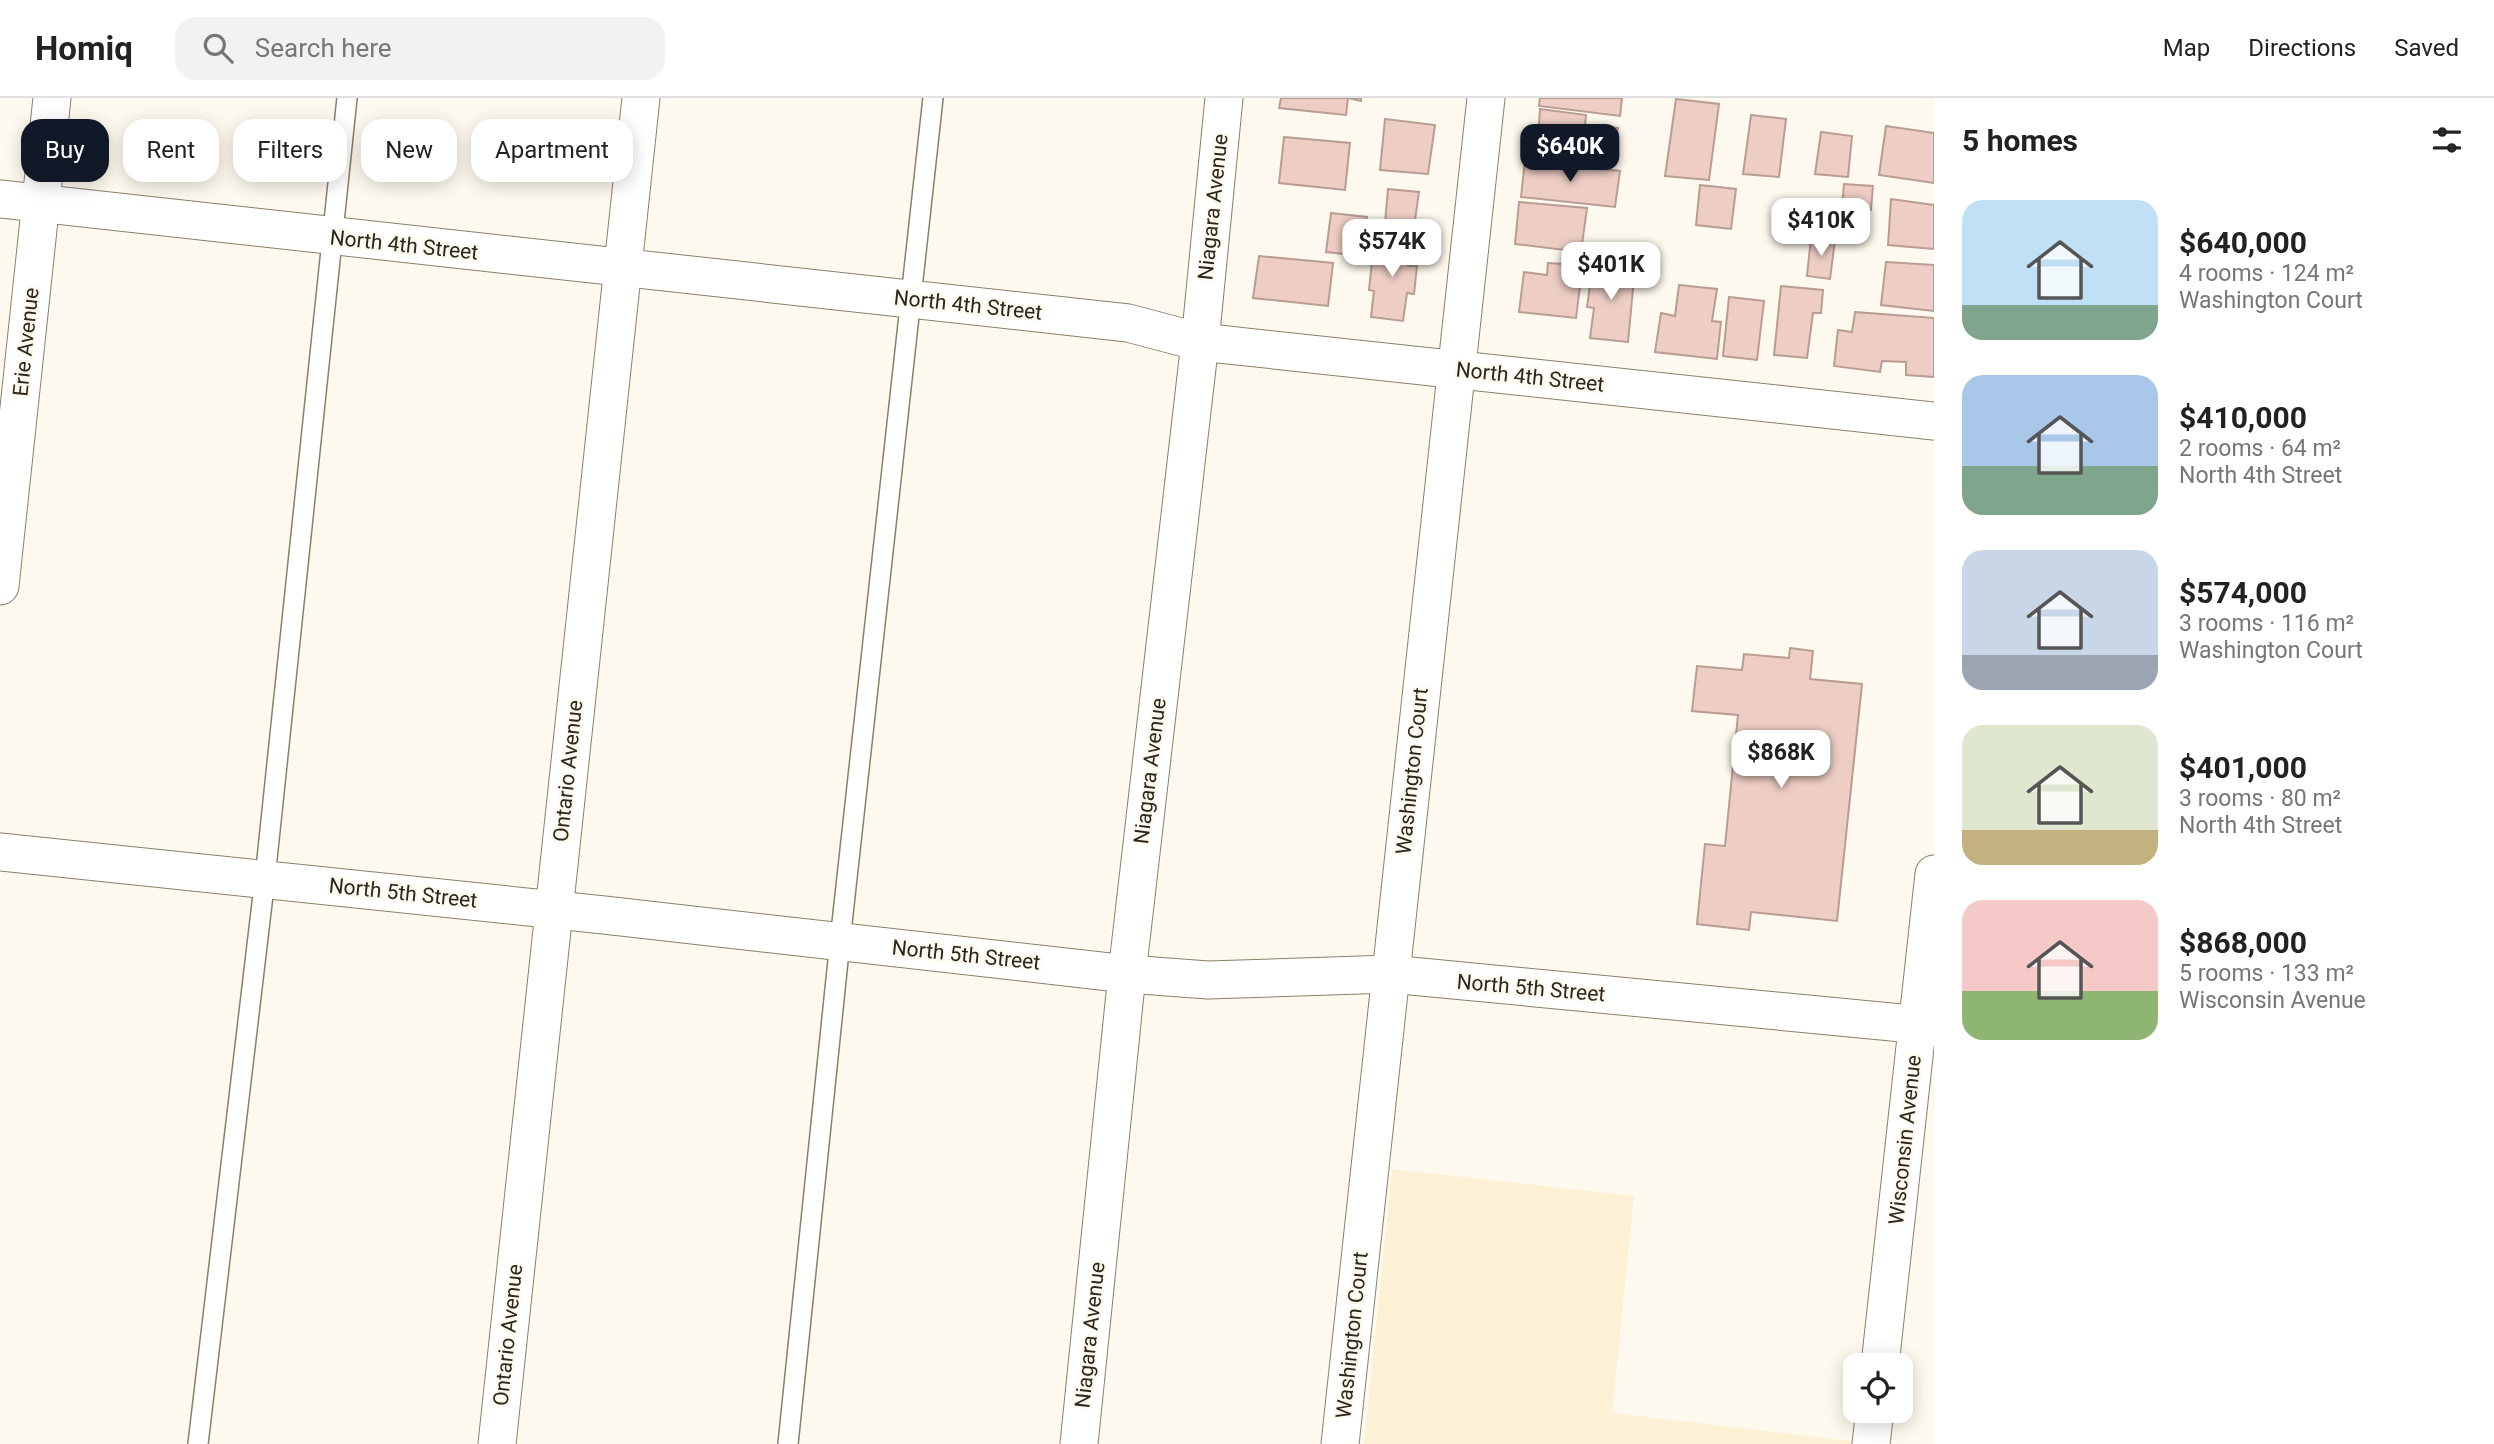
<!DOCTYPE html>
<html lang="en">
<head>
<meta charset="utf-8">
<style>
  :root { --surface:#fff; --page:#f2f2f2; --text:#222; --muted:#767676; --line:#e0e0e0; --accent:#111827 }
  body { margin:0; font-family:Roboto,sans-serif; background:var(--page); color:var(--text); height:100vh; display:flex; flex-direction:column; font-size:26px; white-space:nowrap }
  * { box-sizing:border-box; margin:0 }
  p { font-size:23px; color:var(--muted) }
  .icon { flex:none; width:38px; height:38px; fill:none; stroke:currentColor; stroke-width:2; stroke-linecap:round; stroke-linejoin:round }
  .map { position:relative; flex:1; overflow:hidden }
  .panel { display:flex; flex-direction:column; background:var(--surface); width:560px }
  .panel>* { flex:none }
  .top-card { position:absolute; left:21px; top:21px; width:665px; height:63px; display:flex; gap:14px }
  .fabs { position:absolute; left:1843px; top:1255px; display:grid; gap:14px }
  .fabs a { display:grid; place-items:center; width:70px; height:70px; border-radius:14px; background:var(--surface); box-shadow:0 4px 18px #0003; font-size:35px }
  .price { position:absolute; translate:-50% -60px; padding:0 16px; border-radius:14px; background:#fff; color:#222; font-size:23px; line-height:46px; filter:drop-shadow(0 2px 4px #0008) }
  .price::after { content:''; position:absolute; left:50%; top:42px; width:21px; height:16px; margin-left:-10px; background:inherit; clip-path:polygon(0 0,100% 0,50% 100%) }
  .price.active { background:var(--accent); color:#fff }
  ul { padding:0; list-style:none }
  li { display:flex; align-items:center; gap:21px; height:175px; padding:0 28px }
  li span { display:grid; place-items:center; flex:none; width:196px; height:140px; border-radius:21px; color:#555 }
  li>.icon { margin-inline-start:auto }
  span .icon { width:84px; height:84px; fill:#fffc; stroke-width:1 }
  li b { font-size:30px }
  h2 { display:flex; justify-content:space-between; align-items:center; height:84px; padding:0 28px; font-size:30px }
  .tag { padding:0 24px; border-radius:21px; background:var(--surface); box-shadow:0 4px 18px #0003; font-size:24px; line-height:63px }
  .tag.active { background:var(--accent); color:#fff }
  header { display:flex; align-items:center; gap:42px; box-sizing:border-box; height:98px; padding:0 35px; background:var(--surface); border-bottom:2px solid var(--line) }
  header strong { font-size:33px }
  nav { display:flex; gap:38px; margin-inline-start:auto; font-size:24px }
  .search { width:490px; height:63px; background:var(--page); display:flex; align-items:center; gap:18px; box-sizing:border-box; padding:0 24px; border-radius:21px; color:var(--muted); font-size:26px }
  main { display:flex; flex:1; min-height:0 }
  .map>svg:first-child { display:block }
</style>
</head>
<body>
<header>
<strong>Homiq</strong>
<div class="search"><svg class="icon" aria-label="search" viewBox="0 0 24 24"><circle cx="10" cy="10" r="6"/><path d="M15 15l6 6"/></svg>Search here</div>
<nav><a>Map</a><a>Directions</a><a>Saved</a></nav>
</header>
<main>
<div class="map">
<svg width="1934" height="1346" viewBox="0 0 1934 1346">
  <rect width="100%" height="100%" fill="#fef9ee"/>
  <polygon fill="#fdf1d5" points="1392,1071 1634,1098 1612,1315 1851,1343 1851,1346 1364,1346"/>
  <g fill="#eecec4" stroke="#b99c92" stroke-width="2">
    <polygon points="1281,0 1361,0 1361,3 1348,0 1346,17 1279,10"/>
    <polygon points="1540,0 1622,0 1620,18 1539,8"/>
    <polygon points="1676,1 1719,6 1709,82 1665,78"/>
    <polygon points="1540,11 1586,17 1585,27 1618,30 1614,55 1582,52 1580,63 1544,59 1545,44 1538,43"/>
    <polygon points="1751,17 1786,21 1779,79 1743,76"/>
    <polygon points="1385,21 1435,27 1428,76 1380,72"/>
    <polygon points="1886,28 1934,35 1934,85 1879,77"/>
    <polygon points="1821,34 1852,38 1848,79 1815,76"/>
    <polygon points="1284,39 1350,45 1345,92 1279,85"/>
    <polygon points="1525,62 1620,73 1615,109 1521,99"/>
    <polygon points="1844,86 1873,88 1871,112 1842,110"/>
    <polygon points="1700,87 1736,91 1731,131 1696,127"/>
    <polygon points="1388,91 1419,94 1414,129 1385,125"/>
    <polygon points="1891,101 1934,107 1934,151 1888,147"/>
    <polygon points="1519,104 1587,110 1581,154 1515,146"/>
    <polygon points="1331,115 1367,119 1363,158 1326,154"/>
    <polygon points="1377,140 1410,143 1408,168 1417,168 1414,196 1407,195 1403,223 1371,219 1374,193 1369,192 1372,164 1376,164"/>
    <polygon points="1811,140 1835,142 1830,181 1807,178"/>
    <polygon points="1259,158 1333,165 1328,208 1253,200"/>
    <polygon points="1886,164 1934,167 1934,213 1881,207"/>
    <polygon points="1548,165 1578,167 1576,179 1581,180 1576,220 1519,214 1524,174 1547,177"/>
    <polygon points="1593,166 1635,170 1628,244 1590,240 1594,210 1587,209"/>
    <polygon points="1679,187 1717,191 1712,223 1721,224 1717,261 1655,254 1661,215 1675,218"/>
    <polygon points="1781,188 1823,192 1821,215 1813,215 1807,260 1774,257"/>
    <polygon points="1729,199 1764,203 1757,262 1723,258"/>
    <polygon points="1855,214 1934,220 1934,279 1906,277 1906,264 1882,263 1880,274 1834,268 1838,232 1852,234"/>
    <polygon points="1790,550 1813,553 1810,581 1862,586 1837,823 1751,814 1749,832 1697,826 1705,746 1725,748 1738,617 1692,613 1697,568 1742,572 1744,556 1789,560"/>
  </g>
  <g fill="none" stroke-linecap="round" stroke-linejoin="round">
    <g stroke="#8a8067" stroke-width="22">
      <g id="lane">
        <polyline points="198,1346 265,780 347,0"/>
        <polyline points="788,1346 840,843 933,0"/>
      </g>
    </g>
    <g stroke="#8a8067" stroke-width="39">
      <g id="street">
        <polyline points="0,101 1128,225 1200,244 1934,323"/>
        <polyline points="0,488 52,0"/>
        <polyline points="0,754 604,817 1127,876 1208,882 1390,876 1934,928"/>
        <polyline points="1880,1267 1934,776"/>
        <polyline points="497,1346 641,0"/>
        <polyline points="1079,1346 1127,876 1200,244 1224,0"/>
        <polyline points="1340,1346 1486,0"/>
        <polyline points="1871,1346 1875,1312"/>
      </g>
    </g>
    <use href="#lane" stroke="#fff" stroke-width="19"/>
    <use href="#street" stroke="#fff" stroke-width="37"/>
  </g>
  <g text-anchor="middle" stroke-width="5" stroke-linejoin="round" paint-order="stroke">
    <g font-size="21" fill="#2c271d" stroke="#fef9ee">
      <text transform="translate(1213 109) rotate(-84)" y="7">Niagara Avenue</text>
      <text transform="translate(404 147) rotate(6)" y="7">North 4th Street</text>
      <text transform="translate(968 207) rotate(6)" y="7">North 4th Street</text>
      <text transform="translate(26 244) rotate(-84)" y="7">Erie Avenue</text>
      <text transform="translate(1530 279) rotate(6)" y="7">North 4th Street</text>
      <text transform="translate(568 673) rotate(-84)" y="7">Ontario Avenue</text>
      <text transform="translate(1150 673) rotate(-83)" y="7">Niagara Avenue</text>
      <text transform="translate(1412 673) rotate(-84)" y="7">Washington Court</text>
      <text transform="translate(403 795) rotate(6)" y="7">North 5th Street</text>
      <text transform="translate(966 857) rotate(6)" y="7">North 5th Street</text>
      <text transform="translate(1531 890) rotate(5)" y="7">North 5th Street</text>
      <text transform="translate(1905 1042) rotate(-84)" y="7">Wisconsin Avenue</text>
      <text transform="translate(508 1237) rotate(-84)" y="7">Ontario Avenue</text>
      <text transform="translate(1090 1237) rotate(-84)" y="7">Niagara Avenue</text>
      <text transform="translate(1352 1237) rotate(-84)" y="7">Washington Court</text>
    </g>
  </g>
</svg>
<div class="fabs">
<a><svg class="icon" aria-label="locate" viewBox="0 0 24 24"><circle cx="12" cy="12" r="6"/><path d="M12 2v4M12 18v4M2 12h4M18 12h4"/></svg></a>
</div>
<b class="price active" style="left:1570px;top:86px">$640K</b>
<b class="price" style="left:1821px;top:160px">$410K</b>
<b class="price" style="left:1392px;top:181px">$574K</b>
<b class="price" style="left:1611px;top:204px">$401K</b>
<b class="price" style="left:1781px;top:692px">$868K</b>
<div class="top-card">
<a class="tag active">Buy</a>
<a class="tag">Rent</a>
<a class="tag">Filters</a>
<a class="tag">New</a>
<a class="tag">Apartment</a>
</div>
</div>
<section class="panel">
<h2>5 homes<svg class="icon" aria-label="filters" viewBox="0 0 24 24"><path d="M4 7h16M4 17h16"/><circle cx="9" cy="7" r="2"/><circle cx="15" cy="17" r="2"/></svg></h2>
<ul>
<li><span style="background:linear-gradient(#bfe0f5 75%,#7fa58c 0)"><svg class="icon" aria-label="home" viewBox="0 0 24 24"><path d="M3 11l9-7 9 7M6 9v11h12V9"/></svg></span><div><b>$640,000</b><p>4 rooms · 124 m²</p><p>Washington Court</p></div></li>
<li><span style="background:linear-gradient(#a9c7e8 65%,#7fa58c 0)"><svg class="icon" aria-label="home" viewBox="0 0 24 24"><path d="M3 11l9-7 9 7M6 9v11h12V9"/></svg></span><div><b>$410,000</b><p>2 rooms · 64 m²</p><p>North 4th Street</p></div></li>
<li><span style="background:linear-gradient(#c9d6e8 75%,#9aa5b1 0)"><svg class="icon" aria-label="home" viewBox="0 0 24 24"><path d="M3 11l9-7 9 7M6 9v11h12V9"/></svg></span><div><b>$574,000</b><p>3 rooms · 116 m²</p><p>Washington Court</p></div></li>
<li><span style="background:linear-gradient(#dfe7d0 75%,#c2b280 0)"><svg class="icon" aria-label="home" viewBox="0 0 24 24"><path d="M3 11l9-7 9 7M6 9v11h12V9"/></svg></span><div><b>$401,000</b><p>3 rooms · 80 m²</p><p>North 4th Street</p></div></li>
<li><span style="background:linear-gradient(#f6c9c9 65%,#8fb573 0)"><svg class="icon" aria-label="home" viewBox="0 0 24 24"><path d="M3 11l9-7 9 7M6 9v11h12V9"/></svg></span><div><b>$868,000</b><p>5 rooms · 133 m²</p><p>Wisconsin Avenue</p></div></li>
</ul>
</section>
</main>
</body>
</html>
